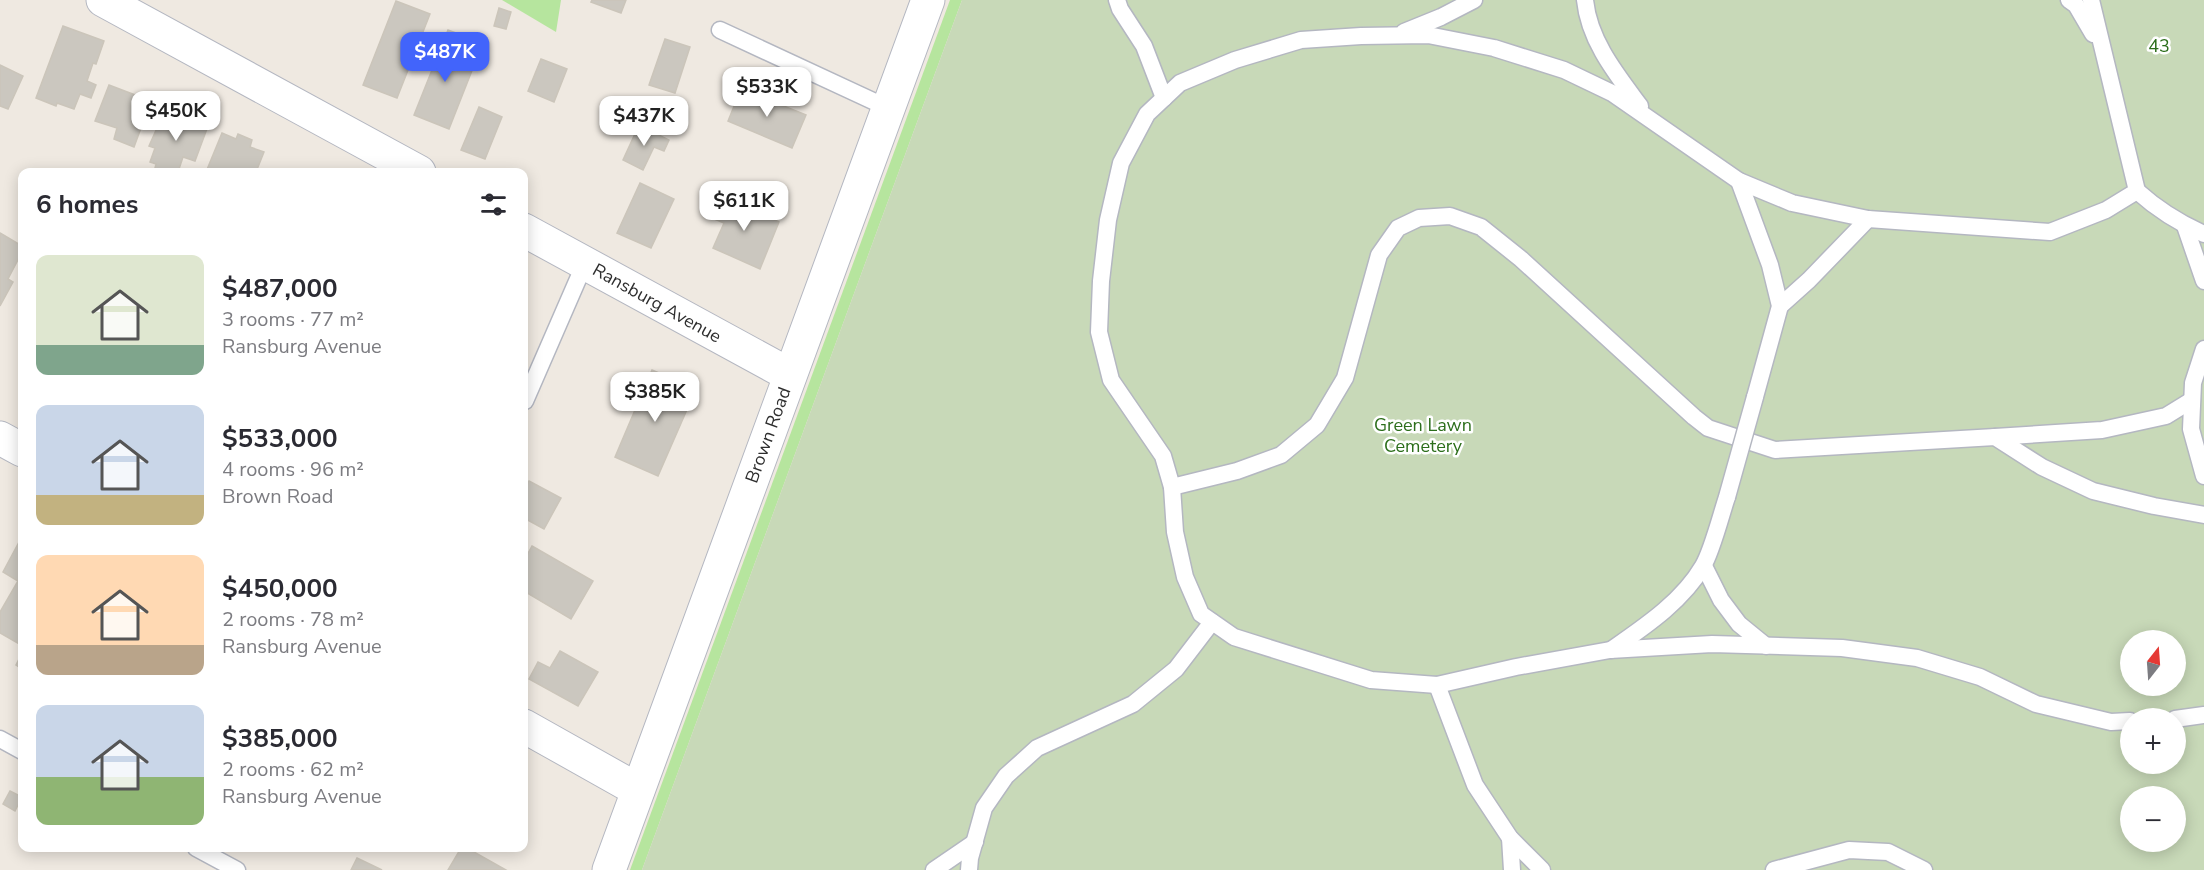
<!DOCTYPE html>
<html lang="en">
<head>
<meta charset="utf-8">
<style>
  :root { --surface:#fff; --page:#f7f7f7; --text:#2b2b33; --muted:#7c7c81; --accent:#4264fb }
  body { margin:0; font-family:"Nunito Sans",sans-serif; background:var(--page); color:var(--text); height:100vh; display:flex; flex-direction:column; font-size:22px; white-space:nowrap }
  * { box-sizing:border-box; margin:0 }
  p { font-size:20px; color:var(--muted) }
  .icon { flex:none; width:33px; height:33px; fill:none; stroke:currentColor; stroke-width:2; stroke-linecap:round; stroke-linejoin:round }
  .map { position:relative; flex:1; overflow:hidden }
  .sheet { position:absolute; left:18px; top:168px; width:510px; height:684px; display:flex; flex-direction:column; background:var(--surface); border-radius:12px; box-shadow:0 3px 15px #0003 }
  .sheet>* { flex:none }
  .needle { width:39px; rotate:17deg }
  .tools { position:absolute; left:2120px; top:630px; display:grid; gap:12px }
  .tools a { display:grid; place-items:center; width:66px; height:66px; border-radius:50%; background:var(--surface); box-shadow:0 3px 15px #0003; font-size:30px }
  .price { position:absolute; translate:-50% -51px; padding:0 14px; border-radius:12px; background:#fff; color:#222; font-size:20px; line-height:39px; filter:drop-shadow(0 2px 3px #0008) }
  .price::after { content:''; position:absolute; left:50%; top:36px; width:18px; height:14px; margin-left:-9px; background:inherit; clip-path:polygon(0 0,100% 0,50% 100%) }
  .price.current { background:var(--accent); color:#fff }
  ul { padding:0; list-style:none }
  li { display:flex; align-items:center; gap:18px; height:150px; padding:0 18px }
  li span { display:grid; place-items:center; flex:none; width:168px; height:120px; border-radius:12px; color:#555 }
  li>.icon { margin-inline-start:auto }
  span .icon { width:72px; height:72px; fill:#fffc; stroke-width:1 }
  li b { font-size:26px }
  h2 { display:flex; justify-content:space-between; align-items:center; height:72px; padding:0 18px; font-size:26px }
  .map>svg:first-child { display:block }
</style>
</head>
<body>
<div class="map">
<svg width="2204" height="870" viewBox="0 0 2204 870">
  <rect width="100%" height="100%" fill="#efe9e1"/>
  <g fill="#b6e59e">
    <polygon points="502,0 561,0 556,32"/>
    <polygon points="950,0 962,0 642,870 630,870"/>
  </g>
  <path fill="#c8d9b8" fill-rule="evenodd" d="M962,0H2204V870H642ZM2130,640H2175V686H2130ZM2130,718H2175V764H2130ZM2130,796H2175V842H2130Z"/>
  <g fill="#cbc7bf" stroke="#cbc5ba" stroke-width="1.5">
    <polygon points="592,0 626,0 621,13 591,2"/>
    <polygon points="396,1 430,14 397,98 363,85"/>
    <polygon points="499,8 511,12 506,29 494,26"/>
    <polygon points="63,26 104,41 96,64 93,63 87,81 96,85 91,98 80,94 74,109 57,103 56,106 36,98"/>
    <polygon points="448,30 469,38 459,63 473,68 449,129 414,115"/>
    <polygon points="665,39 690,47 675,93 649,85"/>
    <polygon points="541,59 567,69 554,102 528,91"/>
    <polygon points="0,65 23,76 8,109 0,106"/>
    <polygon points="109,85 151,101 134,147 114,139 117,128 95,121"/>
    <polygon points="741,89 806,115 792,148 728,121"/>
    <polygon points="479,107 502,117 485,159 461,150"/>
    <polygon points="165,110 208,126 195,161 183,157 178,172 154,172 156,164 150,162 155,148 149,146"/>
    <polygon points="639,125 669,140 664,151 654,147 643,170 623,160"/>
    <polygon points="222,133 236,139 238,134 252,140 250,147 264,152 256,172 206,172"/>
    <polygon points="640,183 674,199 651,248 617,233"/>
    <polygon points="722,196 779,222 760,269 713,248 724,223 712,218"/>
    <polygon points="0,233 22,246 22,252 8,279 13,282 0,306"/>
    <polygon points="652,370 696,389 658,476 615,457"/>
    <polygon points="529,481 561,498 544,529 524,518 524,491"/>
    <polygon points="19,542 22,544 21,645 0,633 0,612 18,581 3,572"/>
    <polygon points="532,546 593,581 571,619 524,591 524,561"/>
    <polygon points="560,651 598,672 578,706 529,679 538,662 550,668"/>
    <polygon points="22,653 22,669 16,665"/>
    <polygon points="10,791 22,797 15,811 3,804"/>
    <polygon points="461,848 467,848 506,870 448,870"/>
    <polygon points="357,858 382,870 351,870"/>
  </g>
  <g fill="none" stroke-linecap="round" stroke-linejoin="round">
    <g stroke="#b4b7c1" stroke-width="19">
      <g id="lane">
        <polyline points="1117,0 1120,9 1144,46 1164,98"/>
        <path d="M1585,0C1589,41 1617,75 1640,106"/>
        <polyline points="2069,0 2076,5 2093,34"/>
        <polyline points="2091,0 2137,191 2106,210 2050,232 1868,219 1792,203 1739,181 1612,93 1564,70 1494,48 1428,35 1361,36 1301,40 1235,60 1180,83 1147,114 1121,163 1108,220 1101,281 1099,332 1111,380 1163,456 1172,487 1175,532 1185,577 1201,614 1234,637 1371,680 1437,685 1516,667 1610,650 1712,644 1842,648 1917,658 1980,677 2036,704 2111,722 2130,721"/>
        <polyline points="720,30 888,108"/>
        <polyline points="1404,32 1441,17 1474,0"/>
        <polyline points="1739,181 1770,265 1780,306 1755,397"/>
        <path d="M2137,191C2157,209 2179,223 2204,234"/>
        <polyline points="2185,226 2204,281"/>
        <polyline points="1780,306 1809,280 1868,219"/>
        <polyline points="2204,349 2193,383 2191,429 2204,476"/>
        <polyline points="525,401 585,263"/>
        <polyline points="1995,437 2102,430 2166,416 2192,400"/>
        <polyline points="1172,487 1237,471 1281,455 1317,425 1345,378 1379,255 1398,228 1419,218 1450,216 1481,227 1521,259 1694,417 1708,428 1775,450 1995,437 2042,467 2093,491 2154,506 2204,515"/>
        <polyline points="1704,566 1721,600 1739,624 1766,646"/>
        <path d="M1611,650C1644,627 1682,602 1703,566C1712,551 1721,515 1727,497"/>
        <polyline points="1437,685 1475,785 1510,838 1542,870"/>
        <polyline points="2175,719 2204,715"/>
        <polyline points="0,739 22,751"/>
        <polyline points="1510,838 1512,870"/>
        <polyline points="196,848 237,870"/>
        <polyline points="934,870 975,842"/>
        <polyline points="969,870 970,858 984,808 1006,776 1037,748 1133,704 1176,669 1212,622"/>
        <polyline points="1774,870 1849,850 1888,852 1924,870"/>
      </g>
    </g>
    <g stroke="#b4b7c1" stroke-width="35">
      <g id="street">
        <polyline points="103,0 419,172"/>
        <polyline points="524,230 790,375"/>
        <polyline points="0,438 22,450"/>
        <polyline points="524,726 638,790"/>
      </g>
    </g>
    <g stroke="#b4b7c1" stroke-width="35">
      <polyline id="secondary" points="609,870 928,0"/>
    </g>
    <use href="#lane" stroke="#fff" stroke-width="16"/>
    <use href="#street" stroke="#fff" stroke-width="33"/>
    <use href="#secondary" stroke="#fff" stroke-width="33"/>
    <g stroke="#b4b7c1" stroke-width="19" stroke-linecap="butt">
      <polyline id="lane-bridge" points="1727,497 1755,397"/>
    </g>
    <use href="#lane-bridge" stroke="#fff" stroke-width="16"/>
  </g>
  <g text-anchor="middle" stroke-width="5" stroke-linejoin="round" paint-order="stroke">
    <g font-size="18" fill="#2c6e1b" stroke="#fff">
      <text x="2159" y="52">43</text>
      <text x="1423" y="431">Green Lawn<tspan x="1423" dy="21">Cemetery</tspan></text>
    </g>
    <g font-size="18" fill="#2e2e2e" stroke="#fff">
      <text transform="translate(657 303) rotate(29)" y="6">Ransburg Avenue</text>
      <text transform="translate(768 435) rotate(-70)" y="6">Brown Road</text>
    </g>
  </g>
</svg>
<div class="tools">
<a><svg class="needle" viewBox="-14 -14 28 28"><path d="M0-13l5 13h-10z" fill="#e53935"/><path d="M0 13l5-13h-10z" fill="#7c7c81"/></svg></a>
<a>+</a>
<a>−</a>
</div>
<b class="price current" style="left:445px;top:83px">$487K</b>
<b class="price" style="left:767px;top:118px">$533K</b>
<b class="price" style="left:176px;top:142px">$450K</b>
<b class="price" style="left:644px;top:147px">$437K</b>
<b class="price" style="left:744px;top:232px">$611K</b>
<b class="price" style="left:655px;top:423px">$385K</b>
<section class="sheet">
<h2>6 homes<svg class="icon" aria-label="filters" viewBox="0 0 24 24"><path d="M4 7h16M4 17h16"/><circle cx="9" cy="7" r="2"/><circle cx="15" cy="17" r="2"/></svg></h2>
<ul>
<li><span style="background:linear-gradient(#dfe7d0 75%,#7fa58c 0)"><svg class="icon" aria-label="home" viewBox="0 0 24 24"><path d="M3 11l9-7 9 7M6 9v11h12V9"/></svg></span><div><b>$487,000</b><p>3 rooms · 77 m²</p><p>Ransburg Avenue</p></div></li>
<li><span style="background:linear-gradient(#c9d6e8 75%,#c2b280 0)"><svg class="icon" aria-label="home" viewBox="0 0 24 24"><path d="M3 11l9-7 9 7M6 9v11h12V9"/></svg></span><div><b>$533,000</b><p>4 rooms · 96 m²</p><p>Brown Road</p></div></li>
<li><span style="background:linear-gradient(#ffd9b3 75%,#b9a48a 0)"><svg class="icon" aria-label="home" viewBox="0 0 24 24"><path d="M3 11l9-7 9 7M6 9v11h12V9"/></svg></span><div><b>$450,000</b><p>2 rooms · 78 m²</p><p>Ransburg Avenue</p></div></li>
<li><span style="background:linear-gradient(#c9d6e8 60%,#8fb573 0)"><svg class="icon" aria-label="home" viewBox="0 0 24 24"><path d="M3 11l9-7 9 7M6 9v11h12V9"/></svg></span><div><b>$385,000</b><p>2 rooms · 62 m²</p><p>Ransburg Avenue</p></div></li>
</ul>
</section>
</div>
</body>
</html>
